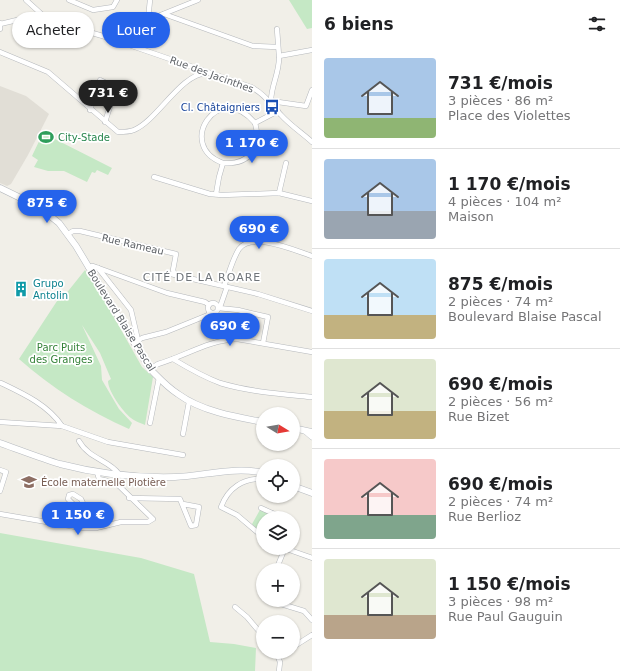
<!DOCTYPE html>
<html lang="fr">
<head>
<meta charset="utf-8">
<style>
  :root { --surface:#fff; --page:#f2f2f2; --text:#202124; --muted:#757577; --line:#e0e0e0; --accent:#2563eb }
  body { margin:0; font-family:"DejaVu Sans",sans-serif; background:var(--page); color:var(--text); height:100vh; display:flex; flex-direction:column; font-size:15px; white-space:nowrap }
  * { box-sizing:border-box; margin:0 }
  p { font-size:13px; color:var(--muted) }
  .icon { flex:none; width:22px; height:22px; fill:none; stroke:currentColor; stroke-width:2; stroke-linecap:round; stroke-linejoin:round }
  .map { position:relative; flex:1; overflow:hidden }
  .drawer { display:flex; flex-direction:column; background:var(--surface); width:308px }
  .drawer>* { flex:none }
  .hud { position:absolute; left:12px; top:12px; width:240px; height:36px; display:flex; gap:8px }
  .needle { width:26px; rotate:101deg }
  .fabs { position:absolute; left:256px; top:407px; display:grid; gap:8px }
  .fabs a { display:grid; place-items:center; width:44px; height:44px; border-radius:50%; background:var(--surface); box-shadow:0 1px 3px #0004; font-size:20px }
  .price { position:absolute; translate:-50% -34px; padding:0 9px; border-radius:14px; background:var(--accent); color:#fff; font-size:13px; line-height:26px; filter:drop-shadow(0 1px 2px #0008) }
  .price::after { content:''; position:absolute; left:50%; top:24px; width:12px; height:9px; margin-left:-6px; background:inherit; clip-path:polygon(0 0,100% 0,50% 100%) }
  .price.current { background:#222; color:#fff }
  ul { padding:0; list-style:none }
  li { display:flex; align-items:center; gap:12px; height:100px; padding:0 12px }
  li+li { border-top:1px solid var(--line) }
  li span { display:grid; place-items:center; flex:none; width:112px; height:80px; border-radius:4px; color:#555 }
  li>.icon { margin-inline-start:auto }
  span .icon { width:48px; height:48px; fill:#fffc; stroke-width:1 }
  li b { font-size:17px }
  h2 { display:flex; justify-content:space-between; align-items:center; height:48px; padding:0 12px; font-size:17px }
  .tag { padding:0 14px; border-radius:18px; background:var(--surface); box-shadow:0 1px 3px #0004; font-size:14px; line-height:36px }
  .tag.current { background:var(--accent); color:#fff }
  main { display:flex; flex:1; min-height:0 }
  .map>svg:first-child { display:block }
</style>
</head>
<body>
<main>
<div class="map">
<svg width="312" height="671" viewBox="0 0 312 671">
  <rect width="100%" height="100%" fill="#f1efe8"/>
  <polygon fill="#e1ded6" points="0,86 26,96 49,114 28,155 11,184 7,186 0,183"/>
  <g fill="#c5e8c5">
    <polygon points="289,0 312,0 312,28 307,29"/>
    <polygon points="43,133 112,168 108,175 97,170 95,173 92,172 87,182 64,171 48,171 34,167 38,160 32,156"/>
    <path d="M85,270L98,289L142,367L153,377L145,425C141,423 134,421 131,418C123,412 108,391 108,381L111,379L100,353L82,325L101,366L102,380L119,409L132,423L129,429C90,412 50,387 19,359L59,298L61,300Z"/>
    <polygon points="261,508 270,514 268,518 263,518 263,529 260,532 252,524"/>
    <polygon points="0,533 141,558 194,574 210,642 234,644 256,648 255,671 0,671"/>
  </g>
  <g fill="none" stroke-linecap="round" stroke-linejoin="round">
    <g stroke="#b5b8bc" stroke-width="5.5">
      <g id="minor">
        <polyline points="26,0 48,20"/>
        <polyline points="69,0 93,10 113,7 117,0"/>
        <polyline points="164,14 253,46 277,47"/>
        <polyline points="148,20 150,0"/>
        <polyline points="0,23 0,29"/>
        <path d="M0,24L17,20H48L106,37L251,87C266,95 270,104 281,115C290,125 302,133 312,142"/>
        <polyline points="277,29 279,56"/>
        <polyline points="106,37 198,0"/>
        <path d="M0,52L48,72L118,132C123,132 129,132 134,130C158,120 180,74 207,73"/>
        <path d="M271,101C271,85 280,72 279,56L312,50"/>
        <polyline points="271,101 306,106 312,90"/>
        <polyline points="90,110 100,80 116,88 105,122"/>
        <path d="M223,163C175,146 218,79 255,123L278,111"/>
        <polyline points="154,177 210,194 222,195 279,193 312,201"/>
        <polyline points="279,193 286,163"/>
        <path d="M216,194L219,177L223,163C250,165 262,147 255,123"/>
        <polyline points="68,234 73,231 80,231 176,254 173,270 175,275"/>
        <polyline points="88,267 93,266 167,293 205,302 209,305"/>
        <polyline points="98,268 131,310 138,340"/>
        <polyline points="171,274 258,294 312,311"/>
        <path d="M224,286C229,274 232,260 239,249C251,231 296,251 312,256"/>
        <circle cx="213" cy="308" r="5"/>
        <polyline points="220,307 227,287"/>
        <polyline points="218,308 238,310 268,317 263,343"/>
        <polyline points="136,342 142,338 166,332 208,315 210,312"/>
        <path d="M173,359C188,368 204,377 220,383C250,392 281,394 312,397"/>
        <path d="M150,369L158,364C185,356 209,340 237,339L312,352"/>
        <path d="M0,422L62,426C48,405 24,394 1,383"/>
        <polyline points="150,423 159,378"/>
        <polyline points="62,426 108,442 183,455"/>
        <polyline points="183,434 189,402"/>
        <path d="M79,441C89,459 109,460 119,474"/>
        <polyline points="0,470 6,472 0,491"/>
        <path d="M263,479C243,478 228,488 221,507L237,515L263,537"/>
        <polyline points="129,498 180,499 191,526 196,525 199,507 183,504"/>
        <polyline points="261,508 272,513 270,518"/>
        <polyline points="87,512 81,499 73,494 69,495 68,499 75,506 108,525"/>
        <polyline points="272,513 280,516"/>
        <polyline points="0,514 82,528 96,528 121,522 148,522 153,519 116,483 99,479 97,472"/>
        <polyline points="284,548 312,558"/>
        <polyline points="276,570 285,548"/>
        <polyline points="268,600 304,611 312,620"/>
        <polyline points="235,607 247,617 263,636"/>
        <polyline points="293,647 312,635"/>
        <polyline points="276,652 280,662 279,671"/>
        <polyline points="279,656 285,652"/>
      </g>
    </g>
    <g stroke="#b5b8bc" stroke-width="6">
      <polyline id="tertiary" points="305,431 312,437"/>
    </g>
    <g stroke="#b6babf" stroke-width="7">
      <g id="secondary">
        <path d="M0,188L39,207L59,223L76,246L150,369C159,378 167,387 178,394C201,411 235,417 263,422"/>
        <polyline points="293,428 312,432"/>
        <path d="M0,443C20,450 40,458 60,464C98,474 137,478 175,477C203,476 236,466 263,473"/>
        <polyline points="293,486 312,493"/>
      </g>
    </g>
    <use href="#minor" stroke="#fff" stroke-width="4.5"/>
    <use href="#tertiary" stroke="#fff" stroke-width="5.5"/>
    <use href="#secondary" stroke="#fff" stroke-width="6"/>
  </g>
  <defs>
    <g id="bus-bare" transform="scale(1.2)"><path d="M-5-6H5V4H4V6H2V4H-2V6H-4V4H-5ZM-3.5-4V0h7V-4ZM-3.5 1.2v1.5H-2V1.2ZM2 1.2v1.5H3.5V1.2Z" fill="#1a4fb4" stroke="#fff" stroke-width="2.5" paint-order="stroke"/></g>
    <g id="stadium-bare" transform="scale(1.2)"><path d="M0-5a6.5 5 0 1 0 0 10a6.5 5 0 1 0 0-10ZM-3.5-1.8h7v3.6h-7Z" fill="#2e9e5b" stroke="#fff" stroke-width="2.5" paint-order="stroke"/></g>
    <g id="building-bare" transform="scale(1.2)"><path d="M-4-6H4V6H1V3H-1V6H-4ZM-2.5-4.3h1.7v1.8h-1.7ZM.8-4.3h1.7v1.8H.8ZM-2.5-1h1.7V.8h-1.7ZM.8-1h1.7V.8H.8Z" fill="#0f9aa8" stroke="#fff" stroke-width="2.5" paint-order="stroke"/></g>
    <g id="school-bare" transform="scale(1.2)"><path d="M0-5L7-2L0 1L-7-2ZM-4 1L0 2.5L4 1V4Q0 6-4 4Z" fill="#8d6e63" stroke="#fff" stroke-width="2.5" paint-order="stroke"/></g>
  </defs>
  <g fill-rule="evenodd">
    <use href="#bus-bare" x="272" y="107"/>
    <use href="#stadium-bare" x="46" y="137"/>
    <use href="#building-bare" x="21" y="289"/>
    <use href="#school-bare" x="29" y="482"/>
  </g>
  <g text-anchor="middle" stroke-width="3.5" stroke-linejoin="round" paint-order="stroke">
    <g font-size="10" fill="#5f6368" stroke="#fff">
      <text transform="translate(212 74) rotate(20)" y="4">Rue des Jacinthes</text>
      <text transform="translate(133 244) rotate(13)" y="4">Rue Rameau</text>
      <text transform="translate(122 320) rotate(58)" y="4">Boulevard Blaise Pascal</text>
    </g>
    <g font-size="10" fill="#164399" stroke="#fff" text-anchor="end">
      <text x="260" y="111">Cl. Châtaigniers</text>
    </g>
    <g font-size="10" fill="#27864d" stroke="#fff" text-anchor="start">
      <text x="58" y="141">City-Stade</text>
    </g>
    <g font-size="10" fill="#0d838f" stroke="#fff" text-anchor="start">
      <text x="33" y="287">Grupo<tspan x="33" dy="12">Antolin</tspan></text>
    </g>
    <g font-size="10" fill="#348238" stroke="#fff">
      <text x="61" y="351">Parc Puits<tspan x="61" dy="12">des Granges</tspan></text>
    </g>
    <g font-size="10" fill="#785e54" stroke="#fff" text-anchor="start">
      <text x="41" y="486">École maternelle Piotière</text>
    </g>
    <g font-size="11" letter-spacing="1" fill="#70757a" stroke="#fff">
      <text x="202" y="281">CITÉ DE LA ROARE</text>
    </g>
  </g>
</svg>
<div class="fabs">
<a><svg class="needle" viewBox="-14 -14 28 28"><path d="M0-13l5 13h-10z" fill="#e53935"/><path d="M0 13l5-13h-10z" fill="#757577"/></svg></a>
<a><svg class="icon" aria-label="locate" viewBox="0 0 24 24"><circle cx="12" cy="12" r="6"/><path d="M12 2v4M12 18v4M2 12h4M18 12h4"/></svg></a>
<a><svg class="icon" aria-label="layers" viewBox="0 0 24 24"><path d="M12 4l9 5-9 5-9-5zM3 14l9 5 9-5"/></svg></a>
<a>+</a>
<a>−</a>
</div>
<b class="price current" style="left:108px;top:114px">731 €</b>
<b class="price" style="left:252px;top:164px">1 170 €</b>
<b class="price" style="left:47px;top:224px">875 €</b>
<b class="price" style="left:259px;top:250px">690 €</b>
<b class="price" style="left:230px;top:347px">690 €</b>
<b class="price" style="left:78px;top:536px">1 150 €</b>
<div class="hud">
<a class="tag">Acheter</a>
<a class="tag current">Louer</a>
</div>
</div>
<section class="drawer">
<h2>6 biens<svg class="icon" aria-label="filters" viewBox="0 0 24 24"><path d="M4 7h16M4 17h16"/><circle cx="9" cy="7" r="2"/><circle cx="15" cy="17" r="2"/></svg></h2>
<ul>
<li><span style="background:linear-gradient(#a9c7e8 75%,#8fb573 0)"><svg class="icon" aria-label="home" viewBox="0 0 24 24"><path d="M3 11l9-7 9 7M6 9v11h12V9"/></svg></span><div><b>731 €/mois</b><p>3 pièces · 86 m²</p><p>Place des Violettes</p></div></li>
<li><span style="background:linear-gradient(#a9c7e8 65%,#9aa5b1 0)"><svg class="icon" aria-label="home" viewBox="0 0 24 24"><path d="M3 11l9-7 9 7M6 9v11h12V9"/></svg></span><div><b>1 170 €/mois</b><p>4 pièces · 104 m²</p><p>Maison</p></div></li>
<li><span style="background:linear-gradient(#bfe0f5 70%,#c2b280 0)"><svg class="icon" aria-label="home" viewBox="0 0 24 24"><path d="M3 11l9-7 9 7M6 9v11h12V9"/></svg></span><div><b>875 €/mois</b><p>2 pièces · 74 m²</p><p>Boulevard Blaise Pascal</p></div></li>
<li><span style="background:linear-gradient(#dfe7d0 65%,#c2b280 0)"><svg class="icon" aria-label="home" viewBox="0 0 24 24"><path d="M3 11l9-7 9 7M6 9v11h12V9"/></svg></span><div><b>690 €/mois</b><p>2 pièces · 56 m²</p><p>Rue Bizet</p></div></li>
<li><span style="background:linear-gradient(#f6c9c9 70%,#7fa58c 0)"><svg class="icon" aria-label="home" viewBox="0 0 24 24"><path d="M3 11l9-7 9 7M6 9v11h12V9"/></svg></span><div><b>690 €/mois</b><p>2 pièces · 74 m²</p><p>Rue Berlioz</p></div></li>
<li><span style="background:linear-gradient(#dfe7d0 70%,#b9a48a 0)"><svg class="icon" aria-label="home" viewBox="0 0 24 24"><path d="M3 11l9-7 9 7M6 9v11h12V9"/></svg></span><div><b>1 150 €/mois</b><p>3 pièces · 98 m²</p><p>Rue Paul Gauguin</p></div></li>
</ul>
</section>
</main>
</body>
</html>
